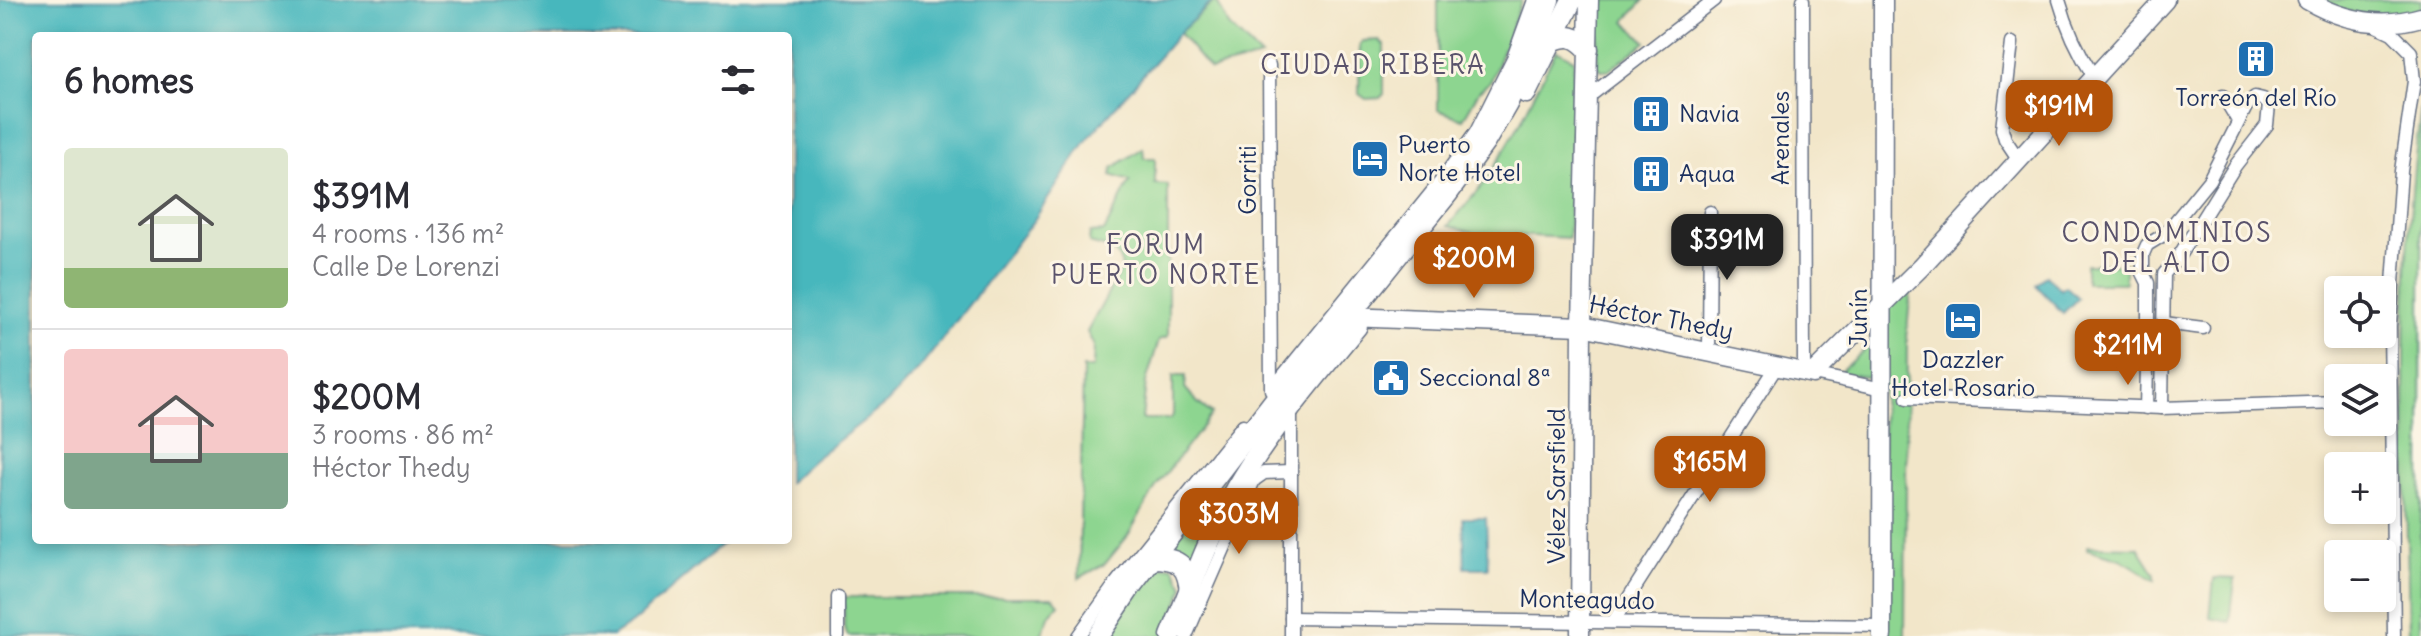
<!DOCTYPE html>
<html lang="en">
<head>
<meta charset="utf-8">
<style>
  :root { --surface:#fff; --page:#f2f2f3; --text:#2b2b33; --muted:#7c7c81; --line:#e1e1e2; --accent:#b45309 }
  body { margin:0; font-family:Delius,sans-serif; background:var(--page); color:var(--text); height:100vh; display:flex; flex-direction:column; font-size:30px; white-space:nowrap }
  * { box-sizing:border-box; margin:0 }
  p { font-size:26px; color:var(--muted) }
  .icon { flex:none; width:44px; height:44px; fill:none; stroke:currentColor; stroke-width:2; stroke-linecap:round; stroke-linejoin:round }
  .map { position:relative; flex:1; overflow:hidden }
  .side { position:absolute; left:32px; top:32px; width:760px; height:512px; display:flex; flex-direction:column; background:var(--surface); border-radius:8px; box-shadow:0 4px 12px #0003 }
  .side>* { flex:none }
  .tools { position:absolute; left:2324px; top:276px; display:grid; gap:16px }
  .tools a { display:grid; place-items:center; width:72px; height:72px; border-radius:8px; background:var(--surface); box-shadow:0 4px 12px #0003; font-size:40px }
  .price { position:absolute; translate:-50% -68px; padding:0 18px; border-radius:16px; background:var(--accent); color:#fff; font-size:26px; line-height:52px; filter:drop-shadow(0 2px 4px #0008) }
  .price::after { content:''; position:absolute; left:50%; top:48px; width:24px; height:18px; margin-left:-12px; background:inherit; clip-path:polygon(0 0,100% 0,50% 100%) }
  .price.current { background:#222; color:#fff }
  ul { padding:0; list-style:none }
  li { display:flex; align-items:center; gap:24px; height:200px; padding:0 32px }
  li+li { border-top:2px solid var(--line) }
  li span { display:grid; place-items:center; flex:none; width:224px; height:160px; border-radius:8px; color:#555 }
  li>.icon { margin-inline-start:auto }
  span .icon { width:96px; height:96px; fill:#fffc; stroke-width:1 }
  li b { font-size:34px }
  h2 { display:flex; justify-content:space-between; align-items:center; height:96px; padding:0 32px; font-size:34px }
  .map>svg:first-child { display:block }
</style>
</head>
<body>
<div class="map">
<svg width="2421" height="636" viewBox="0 0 2421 636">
  <rect width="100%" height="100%" fill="#fcf5e5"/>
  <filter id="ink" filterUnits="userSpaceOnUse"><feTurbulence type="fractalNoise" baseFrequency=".0125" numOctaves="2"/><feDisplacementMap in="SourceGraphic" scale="16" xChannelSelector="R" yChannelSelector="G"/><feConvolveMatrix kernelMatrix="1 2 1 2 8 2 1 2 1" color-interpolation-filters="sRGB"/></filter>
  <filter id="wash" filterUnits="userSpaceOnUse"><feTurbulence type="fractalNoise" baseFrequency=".006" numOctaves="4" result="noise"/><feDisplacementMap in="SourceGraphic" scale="32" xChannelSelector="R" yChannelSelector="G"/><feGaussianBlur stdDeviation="1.8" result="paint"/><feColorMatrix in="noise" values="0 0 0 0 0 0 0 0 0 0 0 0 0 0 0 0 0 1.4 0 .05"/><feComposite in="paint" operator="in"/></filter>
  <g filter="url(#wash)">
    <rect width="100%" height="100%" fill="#f2e6c9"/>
    <g fill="#8dd590" stroke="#548277" stroke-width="2">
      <polygon points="1216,0 1229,26 1261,57 1210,70 1179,33"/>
      <polygon points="1438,0 1522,0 1491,81 1479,91 1463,119 1438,110"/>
      <polygon points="1599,0 1644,0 1625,21 1646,42 1608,71 1601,70 1597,66"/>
      <polygon points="2307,0 2421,0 2421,17 2391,23"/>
      <polygon points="1379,40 1384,45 1384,94 1380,98 1366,99 1359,94 1360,44 1363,41"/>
      <polygon points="1556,50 1574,59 1569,238 1474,233 1448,226 1486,181 1518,127"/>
      <path d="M2421,109V636H2409C2406,460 2397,283 2421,109Z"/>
      <path d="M1143,148L1144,158H1155V184L1168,185V336L1159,340L1146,382L1142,419H1170L1173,415V376H1186L1185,388L1198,403L1212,414L1157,485L1127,537L1105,564L1079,578L1083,368H1093L1094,346L1087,332L1122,268C1120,249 1105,247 1089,243L1090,233L1104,232L1130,181L1111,175L1113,168Z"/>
      <rect x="2086" y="264" width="39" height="19"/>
      <polygon points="1912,275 1907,332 1905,636 1882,636 1884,302"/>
      <polygon points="1876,342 1874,378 1838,373 1864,350"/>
      <polygon points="1229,475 1233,475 1199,558 1181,556 1172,543"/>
      <polygon points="2087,546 2138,547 2155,574 2155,580 2121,559 2087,549"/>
      <polygon points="1173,566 1184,586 1166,636 1103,636 1155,567"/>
      <polygon points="2214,578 2235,579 2230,622 2210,618"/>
      <polygon points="844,597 1053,597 1059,604 1050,614 1041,636 848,636 844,628"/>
    </g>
    <g fill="#47b7bd" stroke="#31738e" stroke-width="2">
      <polygon points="0,0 1214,0 1179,33 1086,141 1034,220 920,368 887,403 813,460 788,483 788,36 36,36 36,540 728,540 632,623 612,636 0,636"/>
      <polygon points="2046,275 2061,290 2066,286 2078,298 2063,313 2036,285"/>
      <polygon points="1463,518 1486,518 1488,568 1465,568"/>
    </g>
  </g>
  <g filter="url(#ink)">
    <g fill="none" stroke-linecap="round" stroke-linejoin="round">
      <g stroke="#666f83" stroke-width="15">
        <g id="street">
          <polyline points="1803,0 1804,372"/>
          <path d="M2059,0C2067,29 2078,52 2094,77"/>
          <polyline points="2377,26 2392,33 2411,52 2414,81 2401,171 2390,326 2394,636"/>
          <polyline points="2012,43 2002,129 2005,139 2019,160"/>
          <polyline points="1269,65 1271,390"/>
          <polyline points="2223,96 2238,121"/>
          <polyline points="1587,98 1714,0"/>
          <polyline points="2164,323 2203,328"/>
          <polyline points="1709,352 1710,212"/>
          <polyline points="1813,374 1883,389"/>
          <polyline points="1277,383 1440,182 1476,132 1513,58 1534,0"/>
          <polyline points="1907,398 2162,408 2338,402"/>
          <polyline points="2146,408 2148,322 2148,283 2143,273 2143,254 2147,245 2165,234 2209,180 2248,103 2255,97 2263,99 2269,105 2267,125 2235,166 2179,256 2164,274 2162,408"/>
          <polyline points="1291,411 1291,636"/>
          <polyline points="1291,618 1882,626"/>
          <polyline points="1613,622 1777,366"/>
          <polyline points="838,636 838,597"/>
          <polyline points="1078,636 1116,583 1243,425"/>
          <polyline points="1186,636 1254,480 1264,473 1290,472"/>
        </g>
      </g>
      <g stroke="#666f83" stroke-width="21">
        <g id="secondary">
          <path d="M2307,0C2343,21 2380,29 2421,17"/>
          <polyline points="1348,317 1582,326 1813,374 1921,267 2165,0"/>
          <polyline points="1580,636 1582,326 1589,0"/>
          <polyline points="1882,636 1883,0"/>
        </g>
      </g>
      <g stroke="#666f83" stroke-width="23">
        <g id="primary">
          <path d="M1552,41C1568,34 1576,36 1588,49"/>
          <polyline points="1526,93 1572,0"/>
          <path d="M1153,558C1179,558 1188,566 1190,592"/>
          <polyline points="1098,636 1132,585 1280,393 1348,317 1448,193 1485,142 1507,104 1526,61 1549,0"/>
          <path d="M1171,636C1192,585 1213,525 1242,478C1275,424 1317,375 1357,326"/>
        </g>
      </g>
      <use href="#street" stroke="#fff" stroke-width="12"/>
      <use href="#secondary" stroke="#fff" stroke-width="18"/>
      <use href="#primary" stroke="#fff" stroke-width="20"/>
    </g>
  </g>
  <defs>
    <g id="building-square" transform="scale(2)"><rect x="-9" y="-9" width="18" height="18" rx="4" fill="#1f6fb2" stroke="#fcf5e5"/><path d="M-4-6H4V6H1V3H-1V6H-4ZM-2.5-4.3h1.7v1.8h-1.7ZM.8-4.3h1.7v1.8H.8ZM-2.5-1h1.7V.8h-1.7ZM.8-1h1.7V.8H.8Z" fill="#fff"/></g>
    <g id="hotel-square" transform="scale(2)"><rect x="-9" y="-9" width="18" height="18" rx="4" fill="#1f6fb2" stroke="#fcf5e5"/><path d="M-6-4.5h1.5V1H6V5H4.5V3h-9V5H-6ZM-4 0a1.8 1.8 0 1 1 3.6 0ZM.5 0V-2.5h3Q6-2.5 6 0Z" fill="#fff"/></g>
    <g id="civic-square" transform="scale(2)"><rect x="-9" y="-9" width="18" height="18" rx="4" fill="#1f6fb2" stroke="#fcf5e5"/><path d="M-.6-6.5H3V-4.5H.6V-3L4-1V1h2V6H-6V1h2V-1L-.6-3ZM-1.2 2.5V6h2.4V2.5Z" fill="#fff"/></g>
  </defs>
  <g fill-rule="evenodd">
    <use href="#building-square" x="2256" y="59"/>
    <use href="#building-square" x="1651" y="114"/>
    <use href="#hotel-square" x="1370" y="159"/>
    <use href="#building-square" x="1651" y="174"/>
    <use href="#hotel-square" x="1963" y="321"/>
    <use href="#civic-square" x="1391" y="378"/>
  </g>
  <g text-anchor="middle" stroke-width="6" stroke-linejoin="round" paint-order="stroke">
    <g font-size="24" fill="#1b2f5e" stroke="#fcf5e5" text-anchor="start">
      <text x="2256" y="106" text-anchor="middle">Torreón del Río</text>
      <text x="1679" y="122">Navia</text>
      <text x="1398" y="153">Puerto<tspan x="1398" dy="28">Norte Hotel</tspan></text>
      <text x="1679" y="182">Aqua</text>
      <text x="1963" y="368" text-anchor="middle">Dazzler<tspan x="1963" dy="28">Hotel Rosario</tspan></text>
      <text x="1419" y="386">Seccional 8ª</text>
    </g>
    <g font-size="24" fill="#1b2f5e" stroke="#fcf5e5">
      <text transform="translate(1781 138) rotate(-90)" y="8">Arenales</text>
      <text transform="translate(1248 180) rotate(-90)" y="8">Gorriti</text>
      <text transform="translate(1661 318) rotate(11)" y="8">Héctor Thedy</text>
      <text transform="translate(1859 318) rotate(-90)" y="8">Junín</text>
      <text transform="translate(1557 486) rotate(-90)" y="8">Vélez Sarsfield</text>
      <text transform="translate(1587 600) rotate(1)" y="8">Monteagudo</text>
    </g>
    <g font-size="26" letter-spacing="2" fill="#5a536c" stroke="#fcf5e5">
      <text x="1373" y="74">CIUDAD RIBERA</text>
      <text x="2167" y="242">CONDOMINIOS<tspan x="2167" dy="30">DEL ALTO</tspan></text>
      <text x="1156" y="254">FORUM<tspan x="1156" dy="30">PUERTO NORTE</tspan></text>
    </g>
  </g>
</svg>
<div class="tools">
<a><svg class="icon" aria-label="locate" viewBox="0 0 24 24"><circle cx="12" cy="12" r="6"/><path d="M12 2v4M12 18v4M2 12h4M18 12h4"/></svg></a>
<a><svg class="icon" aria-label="layers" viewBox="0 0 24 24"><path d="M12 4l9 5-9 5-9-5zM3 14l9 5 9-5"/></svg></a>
<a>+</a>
<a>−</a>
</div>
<b class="price" style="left:2059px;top:148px">$191M</b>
<b class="price current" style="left:1727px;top:282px">$391M</b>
<b class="price" style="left:1474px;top:300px">$200M</b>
<b class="price" style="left:2128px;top:387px">$211M</b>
<b class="price" style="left:1710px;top:504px">$165M</b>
<b class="price" style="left:1239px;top:556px">$303M</b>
<section class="side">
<h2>6 homes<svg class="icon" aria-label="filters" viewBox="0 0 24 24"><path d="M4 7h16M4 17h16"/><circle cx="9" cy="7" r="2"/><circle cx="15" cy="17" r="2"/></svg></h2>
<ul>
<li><span style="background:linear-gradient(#dfe7d0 75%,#8fb573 0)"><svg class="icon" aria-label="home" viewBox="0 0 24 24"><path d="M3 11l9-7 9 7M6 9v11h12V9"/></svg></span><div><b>$391M</b><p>4 rooms · 136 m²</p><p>Calle De Lorenzi</p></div></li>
<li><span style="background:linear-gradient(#f6c9c9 65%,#7fa58c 0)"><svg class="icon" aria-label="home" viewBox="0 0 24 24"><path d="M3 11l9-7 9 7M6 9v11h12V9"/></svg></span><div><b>$200M</b><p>3 rooms · 86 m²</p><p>Héctor Thedy</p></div></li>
</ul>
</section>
</div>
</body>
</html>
